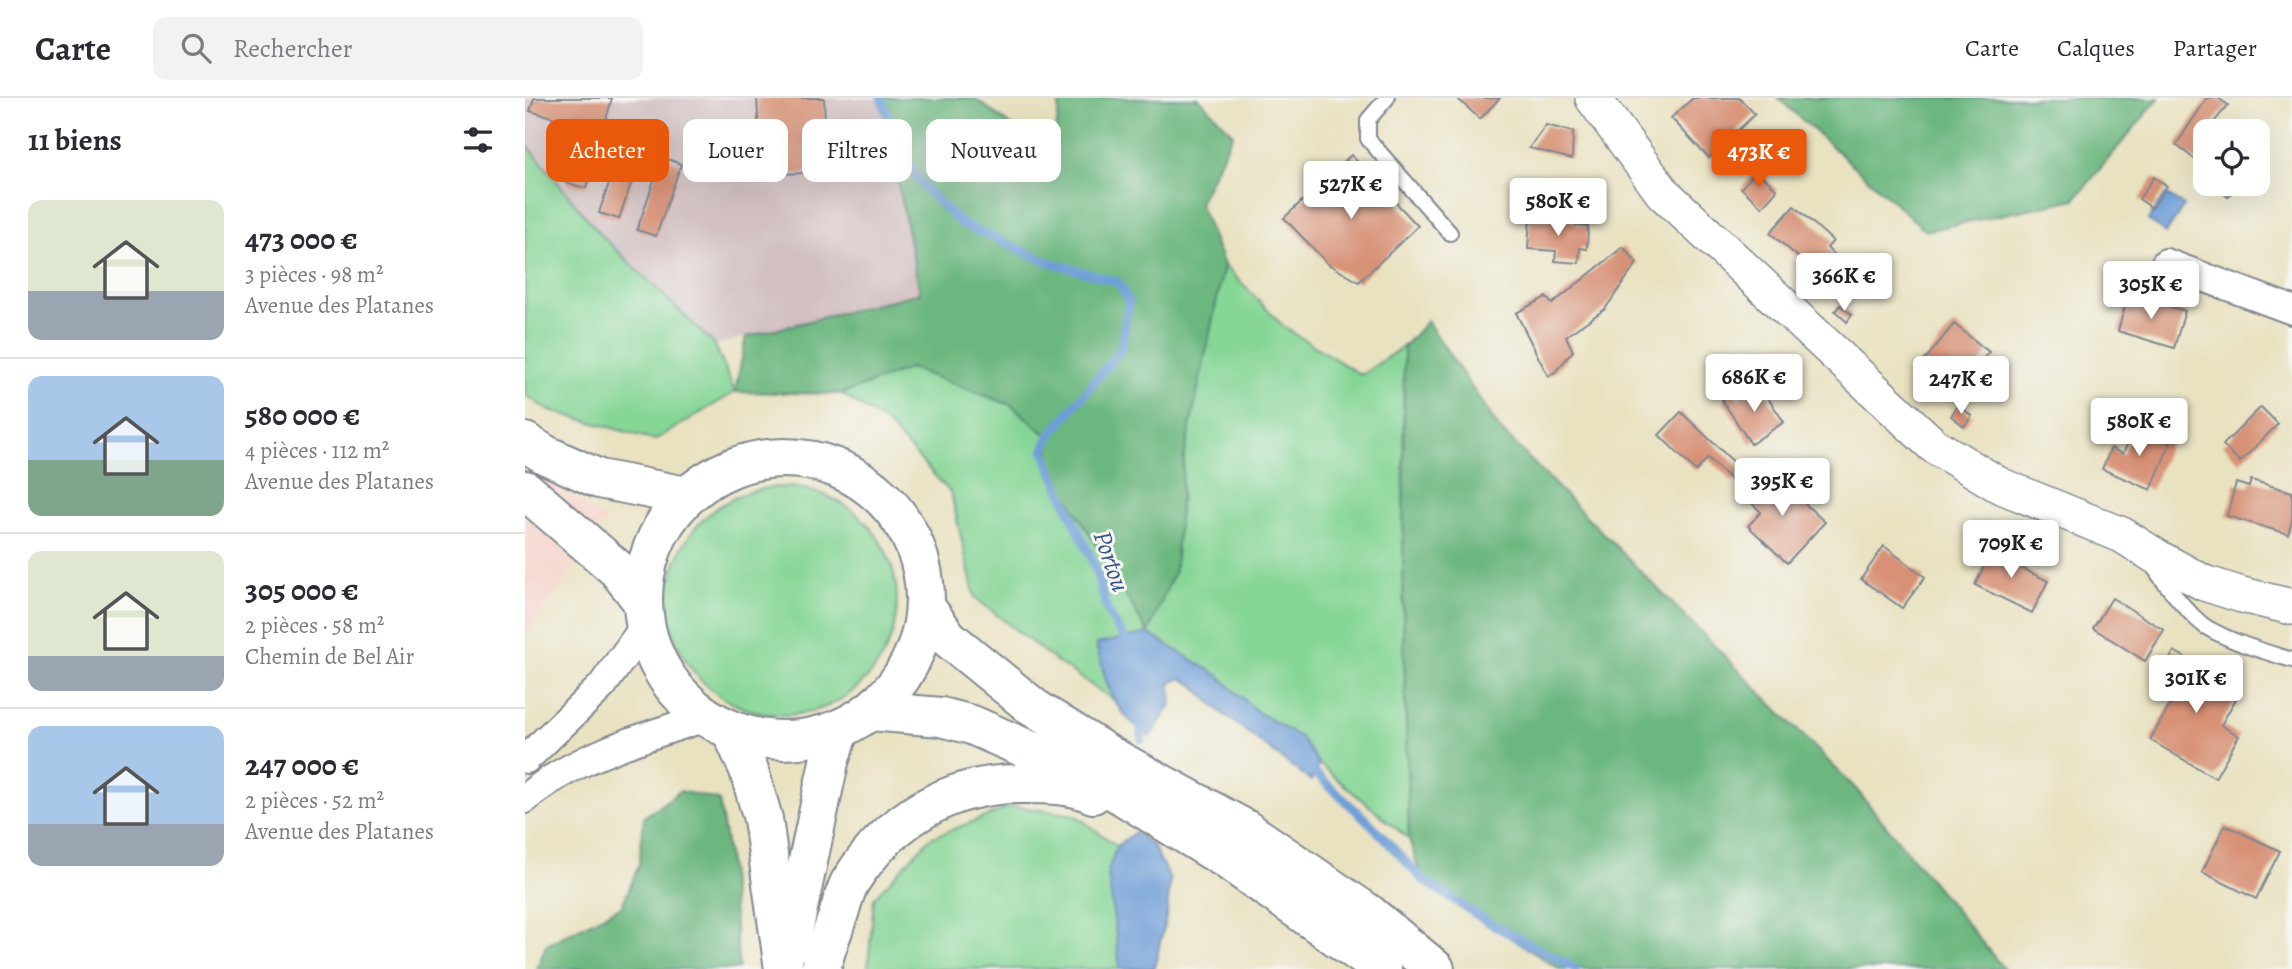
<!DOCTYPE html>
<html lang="fr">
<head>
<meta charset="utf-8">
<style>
  :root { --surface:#fff; --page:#f2f2f3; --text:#2b2b33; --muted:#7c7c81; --line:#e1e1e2; --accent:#ea580c }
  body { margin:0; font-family:Alegreya,serif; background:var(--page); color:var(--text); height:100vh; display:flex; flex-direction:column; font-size:26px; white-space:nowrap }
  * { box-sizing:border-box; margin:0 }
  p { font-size:23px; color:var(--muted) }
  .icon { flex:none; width:38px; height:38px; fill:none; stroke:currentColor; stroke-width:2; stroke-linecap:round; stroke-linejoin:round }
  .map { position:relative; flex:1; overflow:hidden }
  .details { display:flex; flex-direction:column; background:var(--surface); width:525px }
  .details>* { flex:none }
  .top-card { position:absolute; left:21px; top:21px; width:665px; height:63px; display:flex; gap:14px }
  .fabs { position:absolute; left:1668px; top:21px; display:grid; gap:14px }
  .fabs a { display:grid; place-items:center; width:77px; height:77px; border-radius:14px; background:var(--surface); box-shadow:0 7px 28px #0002; font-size:35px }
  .price { position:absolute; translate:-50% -60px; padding:0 16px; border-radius:7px; background:#fff; color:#222; font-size:23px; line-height:46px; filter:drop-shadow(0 2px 4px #0008) }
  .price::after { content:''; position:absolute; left:50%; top:42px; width:21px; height:16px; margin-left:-10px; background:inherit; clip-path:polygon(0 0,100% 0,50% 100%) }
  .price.on { background:var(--accent); color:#fff }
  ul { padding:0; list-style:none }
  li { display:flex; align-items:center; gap:21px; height:175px; padding:0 28px }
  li+li { border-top:2px solid var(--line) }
  li span { display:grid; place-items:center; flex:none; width:196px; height:140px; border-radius:14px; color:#555 }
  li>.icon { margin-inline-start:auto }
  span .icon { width:84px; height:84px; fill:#fffc; stroke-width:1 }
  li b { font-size:30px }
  h2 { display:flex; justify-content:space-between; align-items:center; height:84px; padding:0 28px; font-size:30px }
  .chip { padding:0 24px; border-radius:14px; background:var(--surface); box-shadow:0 7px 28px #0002; font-size:24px; line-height:63px }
  .chip.on { background:var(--accent); color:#fff }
  header { display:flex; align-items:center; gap:42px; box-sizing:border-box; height:98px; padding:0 35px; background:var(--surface); border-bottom:2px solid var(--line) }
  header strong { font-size:33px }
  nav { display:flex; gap:38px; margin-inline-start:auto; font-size:24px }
  .search { width:490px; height:63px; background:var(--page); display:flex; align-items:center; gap:18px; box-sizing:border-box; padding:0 24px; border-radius:14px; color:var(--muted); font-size:26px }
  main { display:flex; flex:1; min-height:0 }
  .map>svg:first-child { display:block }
</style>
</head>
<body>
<header>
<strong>Carte</strong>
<div class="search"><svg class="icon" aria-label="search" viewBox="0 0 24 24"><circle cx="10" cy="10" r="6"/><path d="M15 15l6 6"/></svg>Rechercher</div>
<nav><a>Carte</a><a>Calques</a><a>Partager</a></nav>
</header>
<main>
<section class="details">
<h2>11 biens<svg class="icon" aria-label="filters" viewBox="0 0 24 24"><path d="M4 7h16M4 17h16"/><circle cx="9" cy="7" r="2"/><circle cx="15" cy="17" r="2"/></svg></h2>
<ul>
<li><span style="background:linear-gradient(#dfe7d0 65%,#9aa5b1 0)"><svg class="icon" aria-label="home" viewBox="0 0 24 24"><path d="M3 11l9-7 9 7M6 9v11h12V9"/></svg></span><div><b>473 000 €</b><p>3 pièces · 98 m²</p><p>Avenue des Platanes</p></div></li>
<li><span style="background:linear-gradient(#a9c7e8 60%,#7fa58c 0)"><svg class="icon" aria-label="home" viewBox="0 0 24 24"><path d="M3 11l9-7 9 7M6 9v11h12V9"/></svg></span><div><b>580 000 €</b><p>4 pièces · 112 m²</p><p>Avenue des Platanes</p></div></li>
<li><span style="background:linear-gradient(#dfe7d0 75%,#9aa5b1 0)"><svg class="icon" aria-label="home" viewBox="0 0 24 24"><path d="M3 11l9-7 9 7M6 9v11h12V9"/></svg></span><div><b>305 000 €</b><p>2 pièces · 58 m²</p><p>Chemin de Bel Air</p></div></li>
<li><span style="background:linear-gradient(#a9c7e8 70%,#9aa5b1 0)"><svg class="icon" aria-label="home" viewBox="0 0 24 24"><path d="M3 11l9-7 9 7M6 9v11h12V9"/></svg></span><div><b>247 000 €</b><p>2 pièces · 52 m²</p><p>Avenue des Platanes</p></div></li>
</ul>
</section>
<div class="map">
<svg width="1767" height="871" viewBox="0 0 1767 871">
  <rect width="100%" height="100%" fill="#f6f6f2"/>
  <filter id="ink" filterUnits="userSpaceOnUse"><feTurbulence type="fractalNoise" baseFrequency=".0143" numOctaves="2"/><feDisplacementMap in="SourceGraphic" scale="14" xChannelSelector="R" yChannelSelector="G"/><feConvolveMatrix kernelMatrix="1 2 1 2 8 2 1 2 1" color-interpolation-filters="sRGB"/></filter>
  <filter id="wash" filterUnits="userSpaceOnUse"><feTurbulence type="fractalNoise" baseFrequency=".00686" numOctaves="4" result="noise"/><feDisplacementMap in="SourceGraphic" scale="28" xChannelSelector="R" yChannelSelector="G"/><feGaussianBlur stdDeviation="1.57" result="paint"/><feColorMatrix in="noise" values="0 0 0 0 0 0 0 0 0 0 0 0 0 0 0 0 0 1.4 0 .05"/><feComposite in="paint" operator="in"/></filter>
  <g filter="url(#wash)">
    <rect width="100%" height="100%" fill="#e9e2c1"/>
    <polygon fill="#f7d1c8" points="0,364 81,422 0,538"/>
    <polygon fill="#d2bfc0" points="0,0 356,0 395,195 190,247 74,135 0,44"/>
    <g fill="#86d696" stroke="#50827a" stroke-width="2">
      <polygon points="0,44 74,135 190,247 210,294 130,342 23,312 0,297"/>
      <polygon points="699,167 759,229 836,277 879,248 878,511 884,741 794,666 775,640 730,612 694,578 571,546 587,601 532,564 450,500 426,395 362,326 317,296 385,270 486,307 524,339 525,369 650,472 659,358"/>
      <circle cx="258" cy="503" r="114"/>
      <polygon points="488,708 550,717 592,748 583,774 598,871 343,871 349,800 405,740"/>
    </g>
    <g fill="#6cb77f" stroke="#44736e" stroke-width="2">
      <polygon points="358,0 449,0 528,58 535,0 674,0 708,36 674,105 699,167 659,358 650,472 623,535 525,369 524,339 486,307 385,270 317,296 210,294 221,239 395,195 356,1"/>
      <polygon points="1253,0 1634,0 1550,101 1401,133"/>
      <polygon points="902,223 974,330 1330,690 1479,871 1034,871 897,781 884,741 878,511 879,248"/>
      <polygon points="155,693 194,702 203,757 214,871 12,871 21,847 97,808 114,767 119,719"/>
    </g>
    <g fill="#6e9ed7" stroke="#44669a" stroke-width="2">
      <polygon points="1641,96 1659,108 1641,135 1623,122"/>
      <path d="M623,535L694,578L730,612L776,640L794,666L786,683L696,614L667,586L656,580L645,585L647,605L625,639C584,610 584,592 571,546Z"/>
      <polygon points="610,734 628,748 645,781 642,815 629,871 595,871 583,774 592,748"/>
    </g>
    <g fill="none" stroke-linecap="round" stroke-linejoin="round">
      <g stroke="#6e9ed7" stroke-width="9">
        <polyline points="356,0 383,65 400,91 437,126 521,163 593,184 604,203 596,251 524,339 519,352 525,369 570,469 582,512 604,549"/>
        <polyline points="616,624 617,642"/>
        <polyline points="782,668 845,725 897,781 961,823 1051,871"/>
      </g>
    </g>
    <g id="blocks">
      <g fill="#d79176">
        <polygon points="9,0 87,0 78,33 5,13"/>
        <polygon points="232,0 299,0 302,74 236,77"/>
        <polygon points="932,0 975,0 955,21"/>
        <polygon points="1168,0 1214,0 1230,16 1184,60 1146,20"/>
        <polygon points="1682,0 1693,0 1703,7 1689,24 1701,33 1680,33 1680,69 1651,47"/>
        <polygon points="1021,27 1048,34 1047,61 1004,50"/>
        <polygon points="55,34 77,40 61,90 41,85"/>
        <polygon points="97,46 117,53 94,121 74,115"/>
        <polygon points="826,57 893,128 834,184 803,166 759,120"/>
        <polygon points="137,59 156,66 131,138 112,132"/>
        <polygon points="1232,73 1252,92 1237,109 1216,90"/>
        <polygon points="1629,79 1642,88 1627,110 1614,101"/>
        <polygon points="1686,86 1713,86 1703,99"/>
        <polygon points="1269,108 1308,143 1302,150 1322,169 1306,187 1245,135"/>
        <polygon points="1005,120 1051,123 1051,127 1063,128 1062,151 1055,150 1054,165 1030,163 1031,153 1003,151"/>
        <polygon points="1098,149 1112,165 1080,211 1041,238 1048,253 1030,274 1023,278 991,215 1021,199 1027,206"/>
        <polygon points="1603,197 1660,213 1649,250 1593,233"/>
        <polygon points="1315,207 1327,217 1322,224 1310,213"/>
        <polygon points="1429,226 1464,254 1433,292 1398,264"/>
        <polygon points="1234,287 1259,324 1226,346 1197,302 1209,295 1213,301"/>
        <polygon points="1433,307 1447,318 1439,328 1426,318"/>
        <polygon points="1736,309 1753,326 1715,364 1698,347"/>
        <polygon points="1156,314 1218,373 1208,384 1183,360 1171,373 1134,337"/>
        <polygon points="1610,328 1646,343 1626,392 1577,371 1586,350 1598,356"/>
        <polygon points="1245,374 1300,424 1262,465 1223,428 1236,414 1221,400"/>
        <polygon points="1726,382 1767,394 1767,422 1763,436 1702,418 1711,385 1724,389"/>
        <polygon points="1359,448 1400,479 1377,510 1336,481"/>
        <polygon points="1469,448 1497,462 1494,469 1523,483 1507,515 1450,487"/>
        <polygon points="1587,500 1639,532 1620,563 1568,530"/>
        <polygon points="1649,553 1716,592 1696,627 1714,638 1690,680 1625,642 1649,600 1631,590"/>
        <polygon points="1700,727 1755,753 1731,801 1677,774"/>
      </g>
    </g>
  </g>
  <g filter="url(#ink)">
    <use href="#blocks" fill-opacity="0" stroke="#828890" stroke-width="2"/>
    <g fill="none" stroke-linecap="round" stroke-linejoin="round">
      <g stroke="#828890" stroke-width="18">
        <g id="service">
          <polyline points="862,0 843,22 843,41 925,135"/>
          <path d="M1628,468C1639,485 1665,518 1681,529C1708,545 1738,553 1767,562"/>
        </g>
      </g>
      <g stroke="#828890" stroke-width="32">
        <g id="minor">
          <polyline points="1641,165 1767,212"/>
          <polyline points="1,661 77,588 120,528"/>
          <path d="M0,701C44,661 124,637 181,619"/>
        </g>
      </g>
      <g stroke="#828890" stroke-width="38">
        <polyline id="tertiary" points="1068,0 1138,95 1408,347 1474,387 1597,437 1635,461 1679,485 1717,497 1767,509"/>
      </g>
      <g stroke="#828890" stroke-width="42">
        <g id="secondary">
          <polyline points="0,344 21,357 74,381 161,398"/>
          <circle cx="259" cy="501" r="141"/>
          <polyline points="0,392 92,471 117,503"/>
          <polyline points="401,510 423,540 509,610 587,659 720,731 844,816 910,871"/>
          <polyline points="345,613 416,619 447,627 570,681 701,761 857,871"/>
          <polyline points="206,632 224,672 238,721 259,871"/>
          <polyline points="265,848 304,664 314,632"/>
          <path d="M296,871C300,852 308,833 314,815C317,805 320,793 325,784C364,722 425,684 499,686C522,686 548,686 568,696"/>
        </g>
      </g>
      <use href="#service" stroke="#fff" stroke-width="14"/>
      <use href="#minor" stroke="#fff" stroke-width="28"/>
      <use href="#tertiary" stroke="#fff" stroke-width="35"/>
      <use href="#secondary" stroke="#fff" stroke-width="38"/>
    </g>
  </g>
  <g text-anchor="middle" stroke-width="6" stroke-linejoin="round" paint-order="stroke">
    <g font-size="26" font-style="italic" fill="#385688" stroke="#f6f6f2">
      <text transform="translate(587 463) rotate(71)" y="9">Portou</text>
    </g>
  </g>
</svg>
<div class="fabs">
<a><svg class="icon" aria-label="locate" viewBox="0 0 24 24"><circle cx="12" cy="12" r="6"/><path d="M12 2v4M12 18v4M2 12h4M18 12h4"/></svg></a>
</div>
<b class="price on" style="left:1234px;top:91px">473K €</b>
<b class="price" style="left:826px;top:123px">527K €</b>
<b class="price" style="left:1033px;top:140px">580K €</b>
<b class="price" style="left:1319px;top:215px">366K €</b>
<b class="price" style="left:1626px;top:223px">305K €</b>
<b class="price" style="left:1229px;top:316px">686K €</b>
<b class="price" style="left:1436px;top:318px">247K €</b>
<b class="price" style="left:1614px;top:360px">580K €</b>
<b class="price" style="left:1257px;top:420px">395K €</b>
<b class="price" style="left:1486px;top:482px">709K €</b>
<b class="price" style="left:1671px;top:617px">301K €</b>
<div class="top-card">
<a class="chip on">Acheter</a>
<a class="chip">Louer</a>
<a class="chip">Filtres</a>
<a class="chip">Nouveau</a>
</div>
</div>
</main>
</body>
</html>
